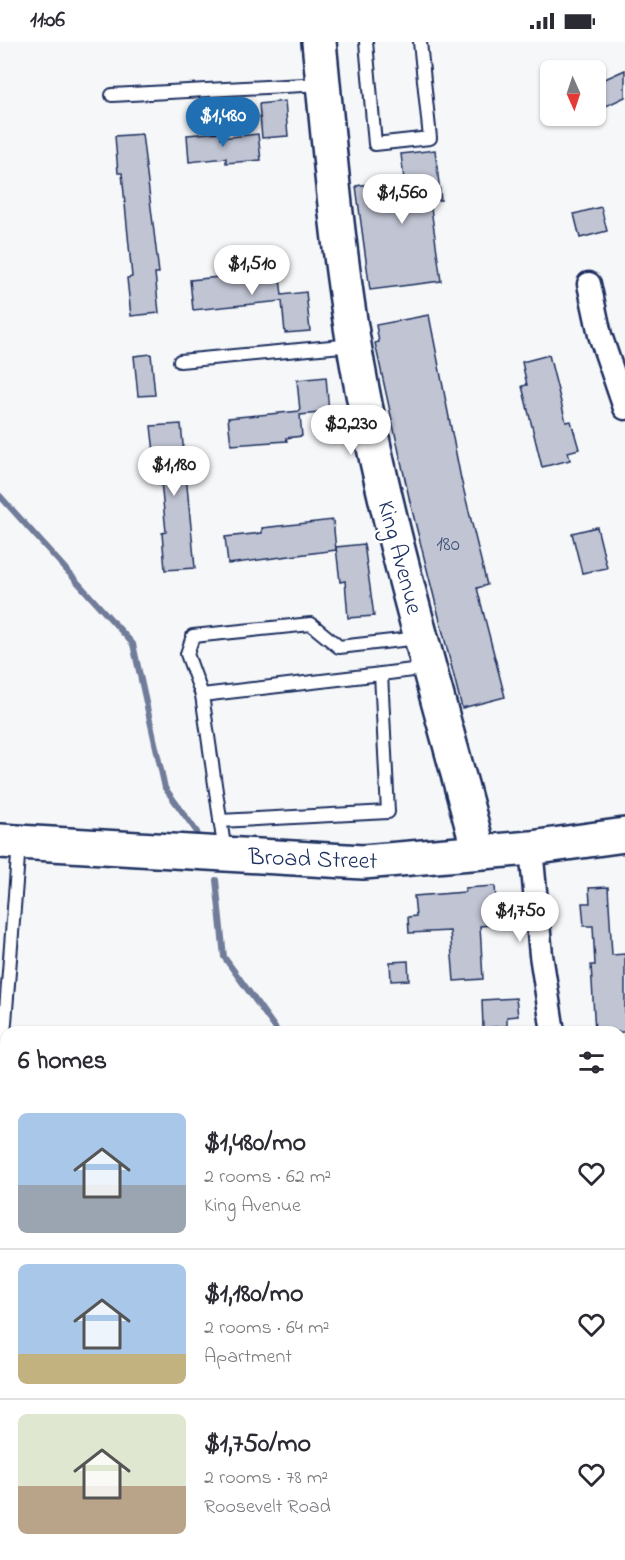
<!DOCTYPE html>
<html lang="en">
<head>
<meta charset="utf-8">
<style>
  :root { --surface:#fff; --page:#f2f2f3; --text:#2b2b33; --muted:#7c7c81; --line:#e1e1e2; --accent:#1f6fb2 }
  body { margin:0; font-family:"Indie Flower",sans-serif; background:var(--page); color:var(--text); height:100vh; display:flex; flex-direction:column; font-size:22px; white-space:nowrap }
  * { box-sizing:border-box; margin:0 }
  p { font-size:20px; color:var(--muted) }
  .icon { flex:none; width:33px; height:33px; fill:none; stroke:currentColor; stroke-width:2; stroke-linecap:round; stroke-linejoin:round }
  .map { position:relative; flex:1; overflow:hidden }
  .side { position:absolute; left:0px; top:984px; width:626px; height:534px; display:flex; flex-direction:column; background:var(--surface); border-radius:18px 18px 0 0; box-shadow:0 2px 4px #0004 }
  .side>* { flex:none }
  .needle { width:39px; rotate:177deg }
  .controls { position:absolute; left:540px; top:18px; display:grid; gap:12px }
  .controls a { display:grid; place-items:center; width:66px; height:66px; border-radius:9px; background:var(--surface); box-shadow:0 2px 4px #0004; font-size:30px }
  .price { position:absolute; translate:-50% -51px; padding:0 14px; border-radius:21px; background:#fff; color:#222; font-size:20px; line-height:39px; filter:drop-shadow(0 2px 3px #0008) }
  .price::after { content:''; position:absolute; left:50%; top:36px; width:18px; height:14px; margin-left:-9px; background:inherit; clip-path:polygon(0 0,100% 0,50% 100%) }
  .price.active { background:var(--accent); color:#fff }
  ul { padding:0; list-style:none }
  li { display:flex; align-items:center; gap:18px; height:150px; padding:0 18px }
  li+li { border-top:2px solid var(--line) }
  li span { display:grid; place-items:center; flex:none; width:168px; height:120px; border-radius:9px; color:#555 }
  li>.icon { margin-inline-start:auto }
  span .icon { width:72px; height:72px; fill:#fffc; stroke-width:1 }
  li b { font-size:26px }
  h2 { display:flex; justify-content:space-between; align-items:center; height:72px; padding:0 18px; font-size:26px }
  .status { display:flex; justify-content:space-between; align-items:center; height:42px; padding:0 30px; background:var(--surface); direction:ltr }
  .status svg { height:16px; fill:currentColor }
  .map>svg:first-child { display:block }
</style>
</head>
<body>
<div class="status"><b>11:06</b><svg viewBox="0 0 49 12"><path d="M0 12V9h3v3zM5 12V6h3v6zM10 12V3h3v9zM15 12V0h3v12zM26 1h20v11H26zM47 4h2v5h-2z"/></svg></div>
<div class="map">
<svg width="625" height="1518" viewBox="0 0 625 1518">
  <rect width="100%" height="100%" fill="#f6f7f9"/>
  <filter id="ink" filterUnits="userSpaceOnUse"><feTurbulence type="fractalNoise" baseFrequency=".0167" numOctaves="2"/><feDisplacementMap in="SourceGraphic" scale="12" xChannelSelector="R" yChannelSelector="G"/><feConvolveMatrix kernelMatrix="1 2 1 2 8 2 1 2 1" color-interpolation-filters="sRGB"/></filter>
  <g filter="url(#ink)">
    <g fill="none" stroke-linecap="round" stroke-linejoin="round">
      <g stroke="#707c99" stroke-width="6">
        <polyline points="0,454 133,602 165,746 197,790"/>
        <polyline points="216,838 224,915 278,990"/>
        <polyline points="472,1512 474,1518"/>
      </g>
    </g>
    <g fill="#c0c4d3" stroke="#1b2f5e" stroke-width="1.5">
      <polygon points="625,28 625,55 602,66 601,62 596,65 596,41"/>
      <polygon points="285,59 288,94 262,96 259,62"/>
      <polygon points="221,90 221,96 258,92 261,118 226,121 226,116 189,120 187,93"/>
      <polygon points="142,92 159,231 155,231 159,271 131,274 127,236 132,235 122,131 118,131 115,94"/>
      <polygon points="435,108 441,158 430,159 441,239 370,248 356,144 404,137 401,112"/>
      <polygon points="601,165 607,189 580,196 574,172"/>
      <polygon points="279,229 282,253 306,250 310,289 285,291 282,259 193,268 190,238"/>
      <polygon points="429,273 461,437 487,543 477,546 505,655 462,666 410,460 375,301 379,300 376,283"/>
      <polygon points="151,312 155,353 138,354 134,314"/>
      <polygon points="549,313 566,380 571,379 579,407 568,410 570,418 542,425 522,344 527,343 522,320"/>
      <polygon points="326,335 329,370 300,373 302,394 286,396 287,399 231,403 228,376 300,369 297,338"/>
      <polygon points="181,382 195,526 165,528 162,491 166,490 159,419 155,419 151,384"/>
      <polygon points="333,478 336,508 228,522 225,495 262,491 262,486"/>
      <polygon points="597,485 607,526 582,531 572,491"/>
      <polygon points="364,502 374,574 348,576 345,539 340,540 336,505"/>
      <polygon points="495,844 497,873 492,873 492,883 480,884 483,937 454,939 450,889 409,891 408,875 416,874 414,854 465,850 465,846"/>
      <polygon points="608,845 612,913 625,912 625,990 595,990 591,923 595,923 593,884 584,884 582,861 590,861 589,846"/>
      <polygon points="408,919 409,938 391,939 390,920"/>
      <polygon points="516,956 518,974 507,975 507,984 483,986 482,958"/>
    </g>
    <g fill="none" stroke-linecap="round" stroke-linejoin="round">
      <g stroke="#1b2f5e" stroke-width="16">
        <g id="lane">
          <polyline points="366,0 375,102 430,96 420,0"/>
          <polyline points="112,53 322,42"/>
          <polyline points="180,319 353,303"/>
          <polyline points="381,632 428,626"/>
          <polyline points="202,653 187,612 193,594 311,582 339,605 419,596"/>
          <polyline points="220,779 388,770 381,632 202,653 225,811"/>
          <polyline points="0,1044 19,802"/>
        </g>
      </g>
      <g stroke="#1b2f5e" stroke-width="27">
        <g id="street">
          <polyline points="589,242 600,293 625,366"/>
          <polyline points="531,806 541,913 553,990"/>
          <polyline points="620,1298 625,1322"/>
          <polyline points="620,1455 625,1447"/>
          <polyline points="612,1512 612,1518"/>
        </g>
      </g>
      <g stroke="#1b2f5e" stroke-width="38">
        <g id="secondary">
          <path d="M319,0C329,101 337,203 354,303C383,474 435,642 479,810"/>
          <polyline points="0,799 363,820 531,806 625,793"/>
        </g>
      </g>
      <use href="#lane" stroke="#fff" stroke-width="12"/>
      <use href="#street" stroke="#fff" stroke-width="22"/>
      <use href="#secondary" stroke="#fff" stroke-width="33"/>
    </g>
  </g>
  <g text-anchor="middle" stroke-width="5" stroke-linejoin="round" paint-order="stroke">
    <g font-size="21" fill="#44547b">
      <text x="448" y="508">180</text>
    </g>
    <g font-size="24" fill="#1b2f5e" stroke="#fff">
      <text transform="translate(401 515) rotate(75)" y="8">King Avenue</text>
      <text transform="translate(313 816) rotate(2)" y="8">Broad Street</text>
    </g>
  </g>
</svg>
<div class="controls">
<a><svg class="needle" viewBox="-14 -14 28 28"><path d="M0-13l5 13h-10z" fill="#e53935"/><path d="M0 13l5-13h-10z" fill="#7c7c81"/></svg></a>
</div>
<b class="price active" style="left:223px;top:106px">$1,480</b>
<b class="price" style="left:402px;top:183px">$1,560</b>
<b class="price" style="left:252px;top:254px">$1,510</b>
<b class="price" style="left:351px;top:414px">$2,230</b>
<b class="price" style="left:174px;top:455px">$1,180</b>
<b class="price" style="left:520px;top:901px">$1,750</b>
<section class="side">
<h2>6 homes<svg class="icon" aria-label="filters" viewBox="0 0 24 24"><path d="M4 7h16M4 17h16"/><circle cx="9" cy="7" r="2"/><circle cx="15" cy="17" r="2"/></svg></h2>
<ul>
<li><span style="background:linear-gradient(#a9c7e8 60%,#9aa5b1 0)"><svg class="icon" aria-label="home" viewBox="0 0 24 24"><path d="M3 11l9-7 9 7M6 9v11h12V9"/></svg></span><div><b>$1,480/mo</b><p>2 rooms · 62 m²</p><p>King Avenue</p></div><svg class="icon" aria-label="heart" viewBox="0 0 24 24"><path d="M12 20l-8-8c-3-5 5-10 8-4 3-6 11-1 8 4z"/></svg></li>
<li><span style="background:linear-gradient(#a9c7e8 75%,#c2b280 0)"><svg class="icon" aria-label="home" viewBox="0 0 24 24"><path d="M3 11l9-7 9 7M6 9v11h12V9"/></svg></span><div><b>$1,180/mo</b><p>2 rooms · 64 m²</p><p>Apartment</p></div><svg class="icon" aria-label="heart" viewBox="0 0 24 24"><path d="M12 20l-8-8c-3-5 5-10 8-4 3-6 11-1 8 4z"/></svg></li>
<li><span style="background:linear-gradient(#dfe7d0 60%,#b9a48a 0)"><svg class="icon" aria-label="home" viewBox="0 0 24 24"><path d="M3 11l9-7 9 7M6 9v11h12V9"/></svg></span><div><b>$1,750/mo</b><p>2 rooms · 78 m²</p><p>Roosevelt Road</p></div><svg class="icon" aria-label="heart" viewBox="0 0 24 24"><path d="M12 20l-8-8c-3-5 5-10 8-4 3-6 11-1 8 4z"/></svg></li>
</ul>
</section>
</div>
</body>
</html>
